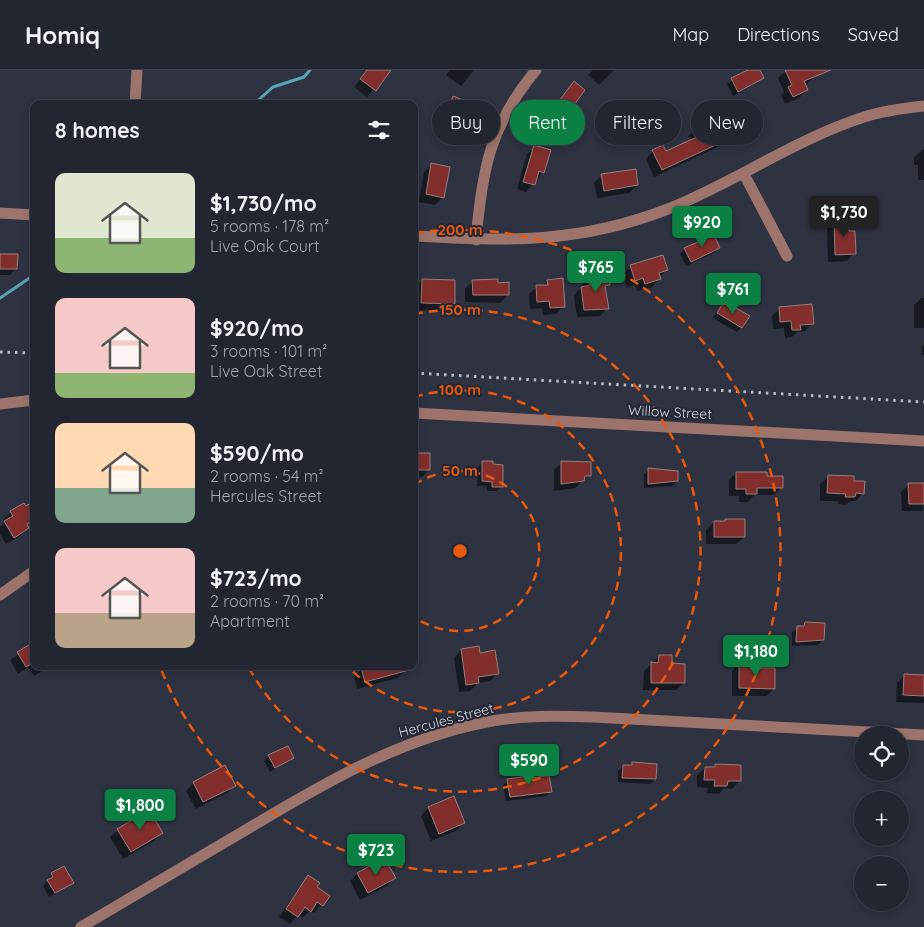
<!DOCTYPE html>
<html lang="en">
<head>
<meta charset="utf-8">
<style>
  :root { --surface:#222631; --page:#2a2e39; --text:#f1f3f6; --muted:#a2a5ab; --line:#3f434d; --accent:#0b8043 }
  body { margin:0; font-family:Quicksand,sans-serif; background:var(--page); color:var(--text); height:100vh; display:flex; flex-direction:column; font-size:19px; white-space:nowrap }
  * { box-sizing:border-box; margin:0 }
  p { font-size:16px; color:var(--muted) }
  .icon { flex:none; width:28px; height:28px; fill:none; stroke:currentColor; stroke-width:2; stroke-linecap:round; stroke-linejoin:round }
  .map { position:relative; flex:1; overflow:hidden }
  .details { position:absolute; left:30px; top:30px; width:388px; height:570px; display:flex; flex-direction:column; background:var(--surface); border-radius:10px; box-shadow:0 2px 8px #0003,0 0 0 1px var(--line) }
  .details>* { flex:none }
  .guide { position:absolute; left:432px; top:30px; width:416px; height:45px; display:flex; gap:10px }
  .tools { position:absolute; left:854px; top:656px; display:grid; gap:10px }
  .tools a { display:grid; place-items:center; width:55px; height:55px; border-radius:50%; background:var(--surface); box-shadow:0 2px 8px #0003,0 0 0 1px var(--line); font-size:25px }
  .price { position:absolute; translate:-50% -42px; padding:0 11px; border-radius:5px; background:var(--accent); color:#fff; font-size:16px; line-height:32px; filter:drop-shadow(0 1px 2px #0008) }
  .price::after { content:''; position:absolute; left:50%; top:30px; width:15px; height:11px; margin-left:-8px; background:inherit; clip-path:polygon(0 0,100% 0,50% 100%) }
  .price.on { background:#222; color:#fff }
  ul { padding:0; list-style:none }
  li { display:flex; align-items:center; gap:15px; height:125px; padding:0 25px }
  li span { display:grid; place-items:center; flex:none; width:140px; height:100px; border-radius:10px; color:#555 }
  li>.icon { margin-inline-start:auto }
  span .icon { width:60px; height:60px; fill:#fffc; stroke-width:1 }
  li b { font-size:21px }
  h2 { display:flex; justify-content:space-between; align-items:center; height:60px; padding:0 25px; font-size:21px }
  .chip { padding:0 18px; border-radius:22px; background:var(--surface); box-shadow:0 2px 8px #0003,0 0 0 1px var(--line); font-size:18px; line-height:45px }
  .chip.on { background:var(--accent); color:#fff }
  header { display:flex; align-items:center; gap:30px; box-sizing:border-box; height:70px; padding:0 25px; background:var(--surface); border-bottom:1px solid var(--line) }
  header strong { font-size:24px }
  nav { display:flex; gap:28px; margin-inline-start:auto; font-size:18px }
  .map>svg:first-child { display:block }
</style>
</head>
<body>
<header>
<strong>Homiq</strong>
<nav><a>Map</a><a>Directions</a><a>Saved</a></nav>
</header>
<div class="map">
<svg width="924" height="857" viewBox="0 0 924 857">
  <rect width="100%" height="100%" fill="#2e3241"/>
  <g fill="#0007" fill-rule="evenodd">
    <polygon points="367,0 390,0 367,27 354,17"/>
    <polygon points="450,0 474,0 461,16 446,5"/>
    <polygon points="593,0 614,0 599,15 588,5"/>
    <polygon points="750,0 759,0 763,8 733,26 727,14"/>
    <polygon points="817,0 819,4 805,15 807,20 799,28 785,34 781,25 784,22 778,8 786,1"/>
    <polygon points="574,13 583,20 562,47 552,40"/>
    <path d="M453,28L454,62L447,70L434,65L446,36ZM448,35H451L440,63H437Z"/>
    <polygon points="696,59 734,65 726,73 654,107 646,89 653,81 665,83 691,71 688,66"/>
    <polygon points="535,77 543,102 526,122 517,119 527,84"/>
    <polygon points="924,79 924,110 918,110 918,95 914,95 914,87"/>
    <polygon points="432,95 443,127 435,135 419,132 424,102"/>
    <polygon points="602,105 637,115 629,123 597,128 594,113"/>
    <polygon points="835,150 847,162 854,183 847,191 828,192 827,158"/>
    <polygon points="719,178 714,183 686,196 680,184 685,179"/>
    <polygon points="0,185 16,198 10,205 0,205"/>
    <polygon points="631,197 666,200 652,217 637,221 635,215 627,218 623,204"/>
    <polygon points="589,207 608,215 604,219 607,238 600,246 577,247 574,226"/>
    <polygon points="422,210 453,233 446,241 414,240 414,218"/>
    <polygon points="473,211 497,214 508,225 500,233 465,232 465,219"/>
    <polygon points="548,211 564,236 556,244 543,245 542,238 530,239 529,224 537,217 542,216"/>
    <polygon points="922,228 924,228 924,258 914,258 914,235"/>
    <polygon points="724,233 741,258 737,262 713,248"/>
    <polygon points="780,238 813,253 805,261 797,262 792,267 785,268 784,258 773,259 772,246"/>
    <polygon points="924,275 924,285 922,285 922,277"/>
    <polygon points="414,384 429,384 429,400 422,407 414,406"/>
    <polygon points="483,392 502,416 497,421 487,421 487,416 477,416 478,397"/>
    <polygon points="562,393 589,405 575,418 554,421 554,400"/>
    <polygon points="649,400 677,411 672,416 644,418 644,404"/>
    <polygon points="736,403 766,407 782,417 774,425 754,425 748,432 739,432 739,426 729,426 729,410"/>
    <polygon points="828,407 853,412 863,423 856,431 850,431 846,435 838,434 838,431 820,431 820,414"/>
    <polygon points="909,414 924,414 923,441 902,441 901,422"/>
    <polygon points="34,436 34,451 26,456 28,458 20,466 6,474 0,464 0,457 5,453 3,450 11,442"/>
    <polygon points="714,452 744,467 736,474 706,474 706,460"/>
    <polygon points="805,554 823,570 818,575 792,576 792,562"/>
    <polygon points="34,573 34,596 50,596 34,606 28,597 18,604 10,590"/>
    <polygon points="461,580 479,584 498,603 490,611 478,613 470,621 459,622 454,588"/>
    <polygon points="659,586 670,595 684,613 676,620 643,620 644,601"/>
    <polygon points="740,594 752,599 774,619 766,626 732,626 732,601"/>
    <polygon points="362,599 405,601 397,608 357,619 354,606"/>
    <polygon points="905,605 924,606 924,633 896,632 897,613"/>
    <polygon points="269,686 293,688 270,702 264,691"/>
    <polygon points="632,694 655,709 650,714 618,712 618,701 623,696 629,696"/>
    <polygon points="716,695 740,711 732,719 724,718 719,724 707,723 708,718 697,717 697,706 705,698 712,698"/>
    <polygon points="508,710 527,710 551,721 546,726 506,731 503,715"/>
    <polygon points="194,713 235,716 227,723 196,739 186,721"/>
    <polygon points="428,738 464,753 456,761 431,771 421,746"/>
    <polygon points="118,760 161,763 154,771 123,789 110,767"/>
    <polygon points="52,804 72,813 49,827 43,816"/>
    <polygon points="357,804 394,808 387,816 360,830 350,811"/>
    <polygon points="308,806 315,818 328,826 314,843 310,841 302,848 298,845 290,854 279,847"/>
  </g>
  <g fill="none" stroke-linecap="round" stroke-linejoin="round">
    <g stroke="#59a3b3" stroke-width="3">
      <polyline points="254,34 273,17 304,7 310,0"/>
      <polyline points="0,228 34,205"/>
    </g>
  </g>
  <g fill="#822e2c" stroke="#947f7c">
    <polygon points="367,0 391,0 376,21 360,9"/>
    <polygon points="748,0 760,0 764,8 738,22 731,8"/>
    <polygon points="785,0 831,0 804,11 808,20 793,27 788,17 792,15"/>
    <polygon points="574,11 585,20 568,43 556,35"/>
    <polygon points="453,26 468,32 455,63 441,57"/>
    <polygon points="726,44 735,66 662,100 652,80 663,75 666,81 699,66 695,58"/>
    <polygon points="534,75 551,80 544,103 539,101 535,115 523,112"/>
    <polygon points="431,93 450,97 444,128 426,124"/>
    <polygon points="636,99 638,115 604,121 601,104"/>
    <polygon points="848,148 849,161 855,161 856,184 835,185 834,149"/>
    <polygon points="714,165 720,178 691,192 684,178"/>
    <polygon points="0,184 18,184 17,199 0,199"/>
    <polygon points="663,185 668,200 659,203 661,209 645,214 643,208 635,211 630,195"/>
    <polygon points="608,202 610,215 605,216 609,239 584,240 581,217 590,215 588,206"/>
    <polygon points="563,208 565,237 550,238 549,231 537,232 536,215 548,215 547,210"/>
    <polygon points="422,209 455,210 455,234 421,233"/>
    <polygon points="498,209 498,213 509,212 509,225 473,225 472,210"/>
    <polygon points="724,231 750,246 742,258 717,243"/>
    <polygon points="812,234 814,254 800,255 801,260 792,260 791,251 780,252 779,237"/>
    <rect x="414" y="383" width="16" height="17"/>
    <polygon points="482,391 493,391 493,394 503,395 503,417 492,417 492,412 482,411"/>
    <polygon points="561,391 591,392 591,406 585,406 584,411 561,414"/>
    <polygon points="648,398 678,401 678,411 648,414"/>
    <polygon points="736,402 767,402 767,406 783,406 783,418 757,418 757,424 746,424 746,419 736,419"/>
    <polygon points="828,405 854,406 854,411 865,411 864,424 856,423 855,427 845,427 846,424 827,423"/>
    <polygon points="908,413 924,413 924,434 909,434"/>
    <polygon points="34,431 34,450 27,454 29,458 14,468 4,451 13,446 10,441 24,433 26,436"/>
    <polygon points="725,449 745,449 745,467 714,467 714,451 725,451"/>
    <polygon points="805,552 825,553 824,570 796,572 797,556 804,556"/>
    <polygon points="34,572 34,592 26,597 17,582"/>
    <polygon points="479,576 480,583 495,580 499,604 478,607 479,613 466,615 461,579"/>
    <polygon points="659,585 672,585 672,593 685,594 685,613 651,613 651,592 658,593"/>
    <polygon points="739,592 753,593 753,598 775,598 775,619 739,618"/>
    <polygon points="366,596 413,596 413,599 365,612 361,598"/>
    <polygon points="904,604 924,605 924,626 903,625"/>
    <polygon points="288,676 294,688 275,698 268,685"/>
    <polygon points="632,692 657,694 656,709 622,708 623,695 632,695"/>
    <polygon points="715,694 741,695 741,711 728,711 727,716 714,716 715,710 704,710 705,697 715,697"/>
    <polygon points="225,695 236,716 203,732 193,712"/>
    <polygon points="549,705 552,722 510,727 507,709 528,706 528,709"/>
    <polygon points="454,726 465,753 439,764 428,737"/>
    <polygon points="149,740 163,763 131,782 117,759"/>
    <polygon points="384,788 396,808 368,823 357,803"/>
    <polygon points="64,796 74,813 55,823 47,810 53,807 51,803"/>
    <polygon points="308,805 320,813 317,817 330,826 323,836 317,832 311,842 305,837 298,847 286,839"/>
  </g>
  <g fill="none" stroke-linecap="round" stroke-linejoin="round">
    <g stroke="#9d746b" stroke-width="11">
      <polyline points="135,34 137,0"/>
      <polyline points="744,104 787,186"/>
      <polyline points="0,143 34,145"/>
      <path d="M414,166C508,171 578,174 668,139C735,112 796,69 864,47C883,41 905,38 924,36"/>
      <path d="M476,170C482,100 490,55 536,0"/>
      <polyline points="0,334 34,330"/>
      <polyline points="414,343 924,371"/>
      <polyline points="0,525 34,501"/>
      <path d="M81,857C136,825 190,793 244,761C321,715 398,669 487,652C522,645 558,646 593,647L924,665"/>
    </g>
    <g stroke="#b8bbc5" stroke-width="3" stroke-dasharray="2.5 5" stroke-linecap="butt">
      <polyline points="0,282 34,283"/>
      <polyline points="414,303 924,332"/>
    </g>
  </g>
  <g fill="none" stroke="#e8590c" stroke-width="2.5" stroke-dasharray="9 6">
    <path d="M414 415A80 80 0 1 1 414 547"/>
    <path d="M414 327A161 161 0 1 1 348 597"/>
    <path d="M414 244A241 241 0 1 1 249 598"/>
    <path d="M415 163A321 321 0 1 1 161 599"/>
  </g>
  <g text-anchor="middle" stroke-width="4" stroke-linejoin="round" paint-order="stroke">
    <g font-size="14" fill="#d2d4de" stroke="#252837">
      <text transform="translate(670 342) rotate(3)" y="5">Willow Street</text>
      <text transform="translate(446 650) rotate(-15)" y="5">Hercules Street</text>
    </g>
  </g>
  <circle cx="460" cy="481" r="8" fill="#e8590c" stroke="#252837" stroke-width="2.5"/>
  <g font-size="15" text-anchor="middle" font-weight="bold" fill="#e8590c" stroke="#252837" stroke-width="4" stroke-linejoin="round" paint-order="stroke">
    <text x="460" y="165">200 m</text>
    <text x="460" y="245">150 m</text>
    <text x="460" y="325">100 m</text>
    <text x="460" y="406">50 m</text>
  </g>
</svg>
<div class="tools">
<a><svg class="icon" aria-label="locate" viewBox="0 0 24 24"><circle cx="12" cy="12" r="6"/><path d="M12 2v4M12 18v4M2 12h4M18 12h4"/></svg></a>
<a>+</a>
<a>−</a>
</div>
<b class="price on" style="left:844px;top:168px">$1,730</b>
<b class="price" style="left:702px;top:178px">$920</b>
<b class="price" style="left:596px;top:223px">$765</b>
<b class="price" style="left:733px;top:245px">$761</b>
<b class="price" style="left:756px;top:607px">$1,180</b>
<b class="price" style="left:529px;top:716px">$590</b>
<b class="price" style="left:140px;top:761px">$1,800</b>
<b class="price" style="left:376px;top:806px">$723</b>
<div class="guide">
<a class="chip">Buy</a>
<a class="chip on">Rent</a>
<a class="chip">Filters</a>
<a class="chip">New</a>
</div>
<section class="details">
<h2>8 homes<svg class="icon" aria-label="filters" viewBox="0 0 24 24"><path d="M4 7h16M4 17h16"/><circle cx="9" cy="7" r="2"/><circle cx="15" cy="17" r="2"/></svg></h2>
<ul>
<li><span style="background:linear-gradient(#dfe7d0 65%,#8fb573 0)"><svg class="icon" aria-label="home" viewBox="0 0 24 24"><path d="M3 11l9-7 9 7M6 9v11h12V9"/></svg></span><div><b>$1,730/mo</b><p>5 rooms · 178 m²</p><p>Live Oak Court</p></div></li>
<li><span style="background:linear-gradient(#f6c9c9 75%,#8fb573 0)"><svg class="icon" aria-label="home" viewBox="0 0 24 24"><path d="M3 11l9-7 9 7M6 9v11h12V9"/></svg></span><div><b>$920/mo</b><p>3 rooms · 101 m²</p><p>Live Oak Street</p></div></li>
<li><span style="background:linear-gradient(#ffd9b3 65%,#7fa58c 0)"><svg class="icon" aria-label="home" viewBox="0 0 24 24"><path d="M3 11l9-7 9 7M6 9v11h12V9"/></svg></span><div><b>$590/mo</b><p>2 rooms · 54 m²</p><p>Hercules Street</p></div></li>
<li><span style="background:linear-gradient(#f6c9c9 65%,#b9a48a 0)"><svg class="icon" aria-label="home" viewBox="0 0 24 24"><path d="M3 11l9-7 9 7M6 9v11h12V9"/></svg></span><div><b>$723/mo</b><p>2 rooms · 70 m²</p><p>Apartment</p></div></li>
</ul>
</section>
</div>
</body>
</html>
